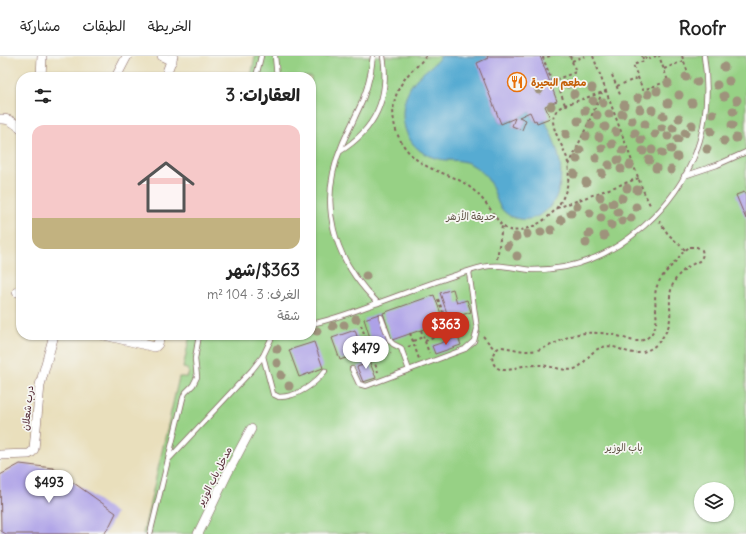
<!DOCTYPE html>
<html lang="ar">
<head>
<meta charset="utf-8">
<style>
  :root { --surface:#fff; --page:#f2f2f2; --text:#222; --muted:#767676; --line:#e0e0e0; --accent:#c8321e }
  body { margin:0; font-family:Delius,"Playpen Sans Arabic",sans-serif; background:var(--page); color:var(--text); direction:rtl; height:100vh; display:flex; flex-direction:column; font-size:15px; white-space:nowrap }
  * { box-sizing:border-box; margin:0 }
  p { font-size:13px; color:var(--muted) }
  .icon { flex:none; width:22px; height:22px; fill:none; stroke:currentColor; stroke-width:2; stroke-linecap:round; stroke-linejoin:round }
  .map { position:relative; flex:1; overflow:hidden; direction:ltr }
  .sheet { position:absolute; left:16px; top:16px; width:300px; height:268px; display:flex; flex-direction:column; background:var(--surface); border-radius:16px; box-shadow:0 1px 3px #0004; direction:rtl }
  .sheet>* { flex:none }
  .controls { position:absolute; left:694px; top:426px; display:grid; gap:8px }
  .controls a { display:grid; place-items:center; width:40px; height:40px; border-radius:50%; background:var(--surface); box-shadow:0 1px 3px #0004; font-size:20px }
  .price { position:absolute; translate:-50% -34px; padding:0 9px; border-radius:14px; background:#fff; color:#222; font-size:13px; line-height:26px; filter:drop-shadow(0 1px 2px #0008) }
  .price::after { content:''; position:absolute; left:50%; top:24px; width:12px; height:9px; margin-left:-6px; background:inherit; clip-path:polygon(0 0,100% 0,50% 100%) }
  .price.active { background:var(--accent); color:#fff }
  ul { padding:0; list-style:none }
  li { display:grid; align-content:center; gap:8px; height:212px; padding:0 16px }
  li span { display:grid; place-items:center; height:124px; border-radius:12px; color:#555 }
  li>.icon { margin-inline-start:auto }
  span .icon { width:72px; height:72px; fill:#fffc; stroke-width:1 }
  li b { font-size:17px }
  h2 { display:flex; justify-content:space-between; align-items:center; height:48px; padding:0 16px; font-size:17px }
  header { display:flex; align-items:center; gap:24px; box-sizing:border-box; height:56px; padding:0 20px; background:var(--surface); border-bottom:1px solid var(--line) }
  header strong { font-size:19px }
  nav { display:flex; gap:22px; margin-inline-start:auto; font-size:14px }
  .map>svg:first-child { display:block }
</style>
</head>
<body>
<header>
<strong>Roofr</strong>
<nav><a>الخريطة</a><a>الطبقات</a><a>مشاركة</a></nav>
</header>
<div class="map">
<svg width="746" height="478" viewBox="0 0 746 478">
  <rect width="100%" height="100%" fill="#f6f6f2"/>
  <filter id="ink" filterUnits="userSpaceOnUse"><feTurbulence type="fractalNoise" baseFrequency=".025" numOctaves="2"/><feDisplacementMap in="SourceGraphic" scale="8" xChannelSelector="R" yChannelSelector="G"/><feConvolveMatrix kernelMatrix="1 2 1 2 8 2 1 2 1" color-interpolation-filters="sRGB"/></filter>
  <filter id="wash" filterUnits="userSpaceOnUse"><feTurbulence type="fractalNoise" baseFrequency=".012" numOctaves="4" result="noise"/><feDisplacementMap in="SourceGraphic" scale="16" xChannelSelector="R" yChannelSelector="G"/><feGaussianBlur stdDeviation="0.9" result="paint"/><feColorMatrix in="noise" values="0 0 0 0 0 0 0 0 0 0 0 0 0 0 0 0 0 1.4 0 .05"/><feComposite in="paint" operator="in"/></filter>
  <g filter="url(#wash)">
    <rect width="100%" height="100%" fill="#e9dfbc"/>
    <path fill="#97d185" stroke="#707858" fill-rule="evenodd" d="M255,0H746V478H143L179,321H187L189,317L187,313L183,312L190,279H311V21H251ZM701,433H727V459H701Z"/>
    <path fill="#56abd2" stroke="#50657e" d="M441,0H487L488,2L478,7L501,68L515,62L512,70L522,74L526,64L519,61L530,56L534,65L536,64L537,67L545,64C551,78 558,92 560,107C563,128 557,152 536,161C527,165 515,164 507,158C497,151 496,139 491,129C488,123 484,117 478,113C462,100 451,107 435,102C403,93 395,56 411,30C418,18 432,12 441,0Z"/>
    <g id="blocks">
      <g fill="#ada1e7">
        <polygon points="487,0 540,0 557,45 545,50 550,62 537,67 536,64 534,65 530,56 519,61 526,64 522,74 512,70 515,62 501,68 477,7 488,2"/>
        <polygon points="744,136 746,140 746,163 736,139"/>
        <polygon points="453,233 457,247 467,244 471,256 449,263 440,237"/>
        <polygon points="434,239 444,266 392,284 383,257"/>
        <polygon points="379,258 388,286 373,291 364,263"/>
        <polygon points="355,274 362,296 340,304 332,282"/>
        <polygon points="458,281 461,289 435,298 432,290"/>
        <polygon points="314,286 323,312 299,321 289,294"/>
        <polygon points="367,299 376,322 363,326 357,311 363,309 360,302"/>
        <polygon points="20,408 53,412 116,457 109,471 104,478 6,478 1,475 0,419"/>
      </g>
    </g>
  </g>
  <g filter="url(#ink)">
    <use href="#blocks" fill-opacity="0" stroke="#82625e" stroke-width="1"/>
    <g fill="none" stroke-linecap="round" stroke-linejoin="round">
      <g stroke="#82625e" stroke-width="6">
        <g id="service">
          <polyline points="275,0 277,21"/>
          <path d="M373,0C371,21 365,42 355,61C351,70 346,79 342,89C317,148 333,203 378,247"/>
          <polyline points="256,21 261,0"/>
          <path d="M339,96C375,74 390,42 383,0"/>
          <polyline points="684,120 717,109 746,96"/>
          <polyline points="381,261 390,285 393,288 401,292 409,314"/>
          <path d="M311,268C331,264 350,257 369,250C407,237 444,221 483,211C500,207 515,213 532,214C542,214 554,213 565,211C623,199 675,151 696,96C707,66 709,31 704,0"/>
          <path d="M263,300L272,334L273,338L279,341C297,341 314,329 325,315"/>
          <polyline points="352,313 359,328 366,330 465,293 474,285 477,273 469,216"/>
          <polyline points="168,404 252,314 263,300 273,279"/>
          <polyline points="150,478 183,342 185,337 193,329 197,321 195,303 199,279"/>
        </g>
      </g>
      <g stroke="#82625e" stroke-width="10">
        <g id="minor">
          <polyline points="162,0 172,5"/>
          <polyline points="41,21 42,0"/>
          <polyline points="116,21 127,0"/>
          <polyline points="165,21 173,0"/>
          <path d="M0,63C9,62 14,67 21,72"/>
          <polyline points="17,236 21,236"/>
          <polyline points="104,279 155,291 158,288 160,279"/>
          <polyline points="0,399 29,398 32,396 34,393 40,329 54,279"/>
          <polyline points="198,478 227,418 251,373"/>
        </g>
      </g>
      <g stroke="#82625e" stroke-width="2" stroke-dasharray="3 3" stroke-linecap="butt">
        <path d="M426,0C419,10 408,16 402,27C384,55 395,91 423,108C437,117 453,119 467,129C475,135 482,142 488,150C502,169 503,181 531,171C559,160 574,131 567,102C563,90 554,78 553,65C553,57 558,52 565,49L606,35"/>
        <polyline points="550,0 543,2 552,25 576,16 570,0"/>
        <polyline points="593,0 642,132 651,151"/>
        <polyline points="642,0 644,5 633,9 643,34 668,25 659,0"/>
        <polyline points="645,0 647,4 656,0"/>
        <polyline points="682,0 688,17"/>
        <polyline points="572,5 585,0"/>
        <polyline points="664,13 683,5"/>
        <polyline points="612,19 621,41"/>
        <polyline points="556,23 565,49"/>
        <polyline points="617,30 638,22"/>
        <polyline points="569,109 602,37"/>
        <polyline points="557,152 639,122"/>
        <polyline points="659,165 668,178 685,194"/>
        <path d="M690,191H697L702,194C703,198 703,200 701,203C699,206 696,206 693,208C685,213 678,218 674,226C664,246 677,260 664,279C657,291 643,300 629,296C619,294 613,288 603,291C590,294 587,306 577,312C567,317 552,310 541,309C536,309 529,309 523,310C517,311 512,314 506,314C491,315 487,296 501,291C514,292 522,297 537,294C546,292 553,288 562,284C573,278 585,276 597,277C604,277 609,278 615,279C626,282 637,289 647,282C664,269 652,250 656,233C659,222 668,214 675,206C680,200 684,194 690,191Z"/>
        <polyline points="497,203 502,170"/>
        <polyline points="438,243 450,275"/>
        <polyline points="361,269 378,316"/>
        <polyline points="421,274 429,297"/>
        <polyline points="410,277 419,303"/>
        <polyline points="483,280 495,294"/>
        <polyline points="413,285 423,281"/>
        <polyline points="425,285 469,269"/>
        <polyline points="408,291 414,289"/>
        <polyline points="373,302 391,297"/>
      </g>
      <use href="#service" stroke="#fff" stroke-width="4.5"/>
      <use href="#minor" stroke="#fff" stroke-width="9"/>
    </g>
    <g fill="#9e937b">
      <circle cx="724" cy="11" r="4.5"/>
      <circle cx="686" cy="21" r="4.5"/>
      <circle cx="729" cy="25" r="4.5"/>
      <circle cx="697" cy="26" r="4.5"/>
      <circle cx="668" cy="27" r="4.5"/>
      <circle cx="568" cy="28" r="4.5"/>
      <circle cx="717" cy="29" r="4.5"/>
      <circle cx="592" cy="32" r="4.5"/>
      <circle cx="539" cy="34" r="4.5"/>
      <circle cx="657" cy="35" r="4.5"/>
      <circle cx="574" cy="38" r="4.5"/>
      <circle cx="648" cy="38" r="4.5"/>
      <circle cx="679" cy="39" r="4.5"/>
      <circle cx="724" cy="40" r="4.5"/>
      <circle cx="638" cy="42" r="4.5"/>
      <circle cx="737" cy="44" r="4.5"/>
      <circle cx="593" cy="45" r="4.5"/>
      <circle cx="603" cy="47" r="4.5"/>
      <circle cx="668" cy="47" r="4.5"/>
      <circle cx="692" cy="47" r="4.5"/>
      <circle cx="624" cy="49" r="4.5"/>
      <circle cx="551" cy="50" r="4.5"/>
      <circle cx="640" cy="53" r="4.5"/>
      <circle cx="652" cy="54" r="4.5"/>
      <circle cx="585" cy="55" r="4.5"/>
      <circle cx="733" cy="55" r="4.5"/>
      <circle cx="609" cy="58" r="4.5"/>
      <circle cx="622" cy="58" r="4.5"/>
      <circle cx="713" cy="58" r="4.5"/>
      <circle cx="597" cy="59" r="4.5"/>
      <circle cx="663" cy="60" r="4.5"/>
      <circle cx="679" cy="62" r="4.5"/>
      <circle cx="632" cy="64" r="4.5"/>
      <circle cx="578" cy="65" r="4.5"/>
      <circle cx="645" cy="68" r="4.5"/>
      <circle cx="591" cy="69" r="4.5"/>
      <circle cx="692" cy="69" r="4.5"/>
      <circle cx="732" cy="69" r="4.5"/>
      <circle cx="605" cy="71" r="4.5"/>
      <circle cx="662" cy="72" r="4.5"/>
      <circle cx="673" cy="72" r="4.5"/>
      <circle cx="711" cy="75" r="4.5"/>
      <circle cx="616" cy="76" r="4.5"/>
      <circle cx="635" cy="77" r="4.5"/>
      <circle cx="685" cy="77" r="4.5"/>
      <circle cx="566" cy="78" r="4.5"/>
      <circle cx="655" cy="78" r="4.5"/>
      <circle cx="586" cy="80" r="4.5"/>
      <circle cx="668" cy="80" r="4.5"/>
      <circle cx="599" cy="81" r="4.5"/>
      <circle cx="736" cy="82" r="4.5"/>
      <circle cx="678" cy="83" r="4.5"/>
      <circle cx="641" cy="84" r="4.5"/>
      <circle cx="724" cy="85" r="4.5"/>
      <circle cx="612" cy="88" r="4.5"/>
      <circle cx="602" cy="92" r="4.5"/>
      <circle cx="671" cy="93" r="4.5"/>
      <circle cx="707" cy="93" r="4.5"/>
      <circle cx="580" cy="94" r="4.5"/>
      <circle cx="623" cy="94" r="4.5"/>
      <circle cx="652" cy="94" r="4.5"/>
      <circle cx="643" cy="95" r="4.5"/>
      <circle cx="662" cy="97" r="4.5"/>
      <circle cx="677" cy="101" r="4.5"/>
      <circle cx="596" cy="102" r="4.5"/>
      <circle cx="577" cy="103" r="4.5"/>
      <circle cx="618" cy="104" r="4.5"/>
      <circle cx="649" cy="104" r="4.5"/>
      <circle cx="609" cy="109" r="4.5"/>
      <circle cx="630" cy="109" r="4.5"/>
      <circle cx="656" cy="112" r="4.5"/>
      <circle cx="621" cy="113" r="4.5"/>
      <circle cx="671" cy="114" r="4.5"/>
      <circle cx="602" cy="117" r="4.5"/>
      <circle cx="574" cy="118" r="4.5"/>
      <circle cx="586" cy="126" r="4.5"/>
      <circle cx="627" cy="132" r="4.5"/>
      <circle cx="637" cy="134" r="4.5"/>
      <circle cx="600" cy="141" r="4.5"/>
      <circle cx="622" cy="142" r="4.5"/>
      <circle cx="613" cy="147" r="4.5"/>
      <circle cx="577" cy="150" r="4.5"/>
      <circle cx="604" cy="150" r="4.5"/>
      <circle cx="636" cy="151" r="4.5"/>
      <circle cx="618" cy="156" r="4.5"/>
      <circle cx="571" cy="157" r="4.5"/>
      <circle cx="590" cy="157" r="4.5"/>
      <circle cx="601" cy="162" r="4.5"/>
      <circle cx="631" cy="162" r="4.5"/>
      <circle cx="561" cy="164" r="4.5"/>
      <circle cx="622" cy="165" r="4.5"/>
      <circle cx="611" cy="169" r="4.5"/>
      <circle cx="551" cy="174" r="4.5"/>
      <circle cx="541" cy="176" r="4.5"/>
      <circle cx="527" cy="178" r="4.5"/>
      <circle cx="589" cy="178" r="4.5"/>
      <circle cx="604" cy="180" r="4.5"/>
      <circle cx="516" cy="181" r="4.5"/>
      <circle cx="586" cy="187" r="4.5"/>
      <circle cx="508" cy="190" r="4.5"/>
      <circle cx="517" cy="200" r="4.5"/>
      <circle cx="366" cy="220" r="4.5"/>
      <circle cx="356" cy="263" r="4.5"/>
      <circle cx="344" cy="269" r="4.5"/>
      <circle cx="333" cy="270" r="4.5"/>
      <circle cx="317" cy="275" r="4.5"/>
      <circle cx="277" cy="293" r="4.5"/>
      <circle cx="277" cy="307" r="4.5"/>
      <circle cx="281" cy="319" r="4.5"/>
      <circle cx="289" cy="330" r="4.5"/>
    </g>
  </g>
  <defs>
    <g id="restaurant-ring" transform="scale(1)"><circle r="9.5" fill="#f6f6f2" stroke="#e8710a" stroke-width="1.5"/><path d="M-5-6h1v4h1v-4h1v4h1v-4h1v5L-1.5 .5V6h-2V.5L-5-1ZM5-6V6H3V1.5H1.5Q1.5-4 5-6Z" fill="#e8710a"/></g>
  </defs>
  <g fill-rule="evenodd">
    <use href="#restaurant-ring" x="517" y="26"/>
  </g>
  <g text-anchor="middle" stroke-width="3.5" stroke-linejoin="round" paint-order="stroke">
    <g font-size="10" font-weight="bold" fill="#c56008" stroke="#f6f6f2" text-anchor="start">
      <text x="531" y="30">مطعم البحيرة</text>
    </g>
    <g font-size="10" fill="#615446" stroke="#f6f6f2">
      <text x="471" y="164">حديقة الأزهر</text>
      <text x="624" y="395">باب الوزير</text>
    </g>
    <g font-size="10" fill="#4a1f2b" stroke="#f6f6f2">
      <text transform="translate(27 352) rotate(-84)" y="4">درب شعلان</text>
      <text transform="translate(214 420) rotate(-63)" y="4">مدخل باب الوزير</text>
    </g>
  </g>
</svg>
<div class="controls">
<a><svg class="icon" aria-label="layers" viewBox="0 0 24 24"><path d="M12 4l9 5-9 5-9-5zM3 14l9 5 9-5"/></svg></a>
</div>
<b class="price active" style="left:446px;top:290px">$363</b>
<b class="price" style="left:366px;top:314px">$479</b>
<b class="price" style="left:49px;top:448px">$493</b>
<section class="sheet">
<h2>العقارات: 3<svg class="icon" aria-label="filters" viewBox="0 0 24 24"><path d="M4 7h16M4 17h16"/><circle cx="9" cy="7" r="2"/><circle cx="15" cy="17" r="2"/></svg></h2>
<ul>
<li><span style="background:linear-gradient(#f6c9c9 75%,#c2b280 0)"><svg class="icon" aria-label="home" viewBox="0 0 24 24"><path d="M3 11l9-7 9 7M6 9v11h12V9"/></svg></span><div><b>$363/شهر</b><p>الغرف: 3 · 104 m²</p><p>شقة</p></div></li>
</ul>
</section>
</div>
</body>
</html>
